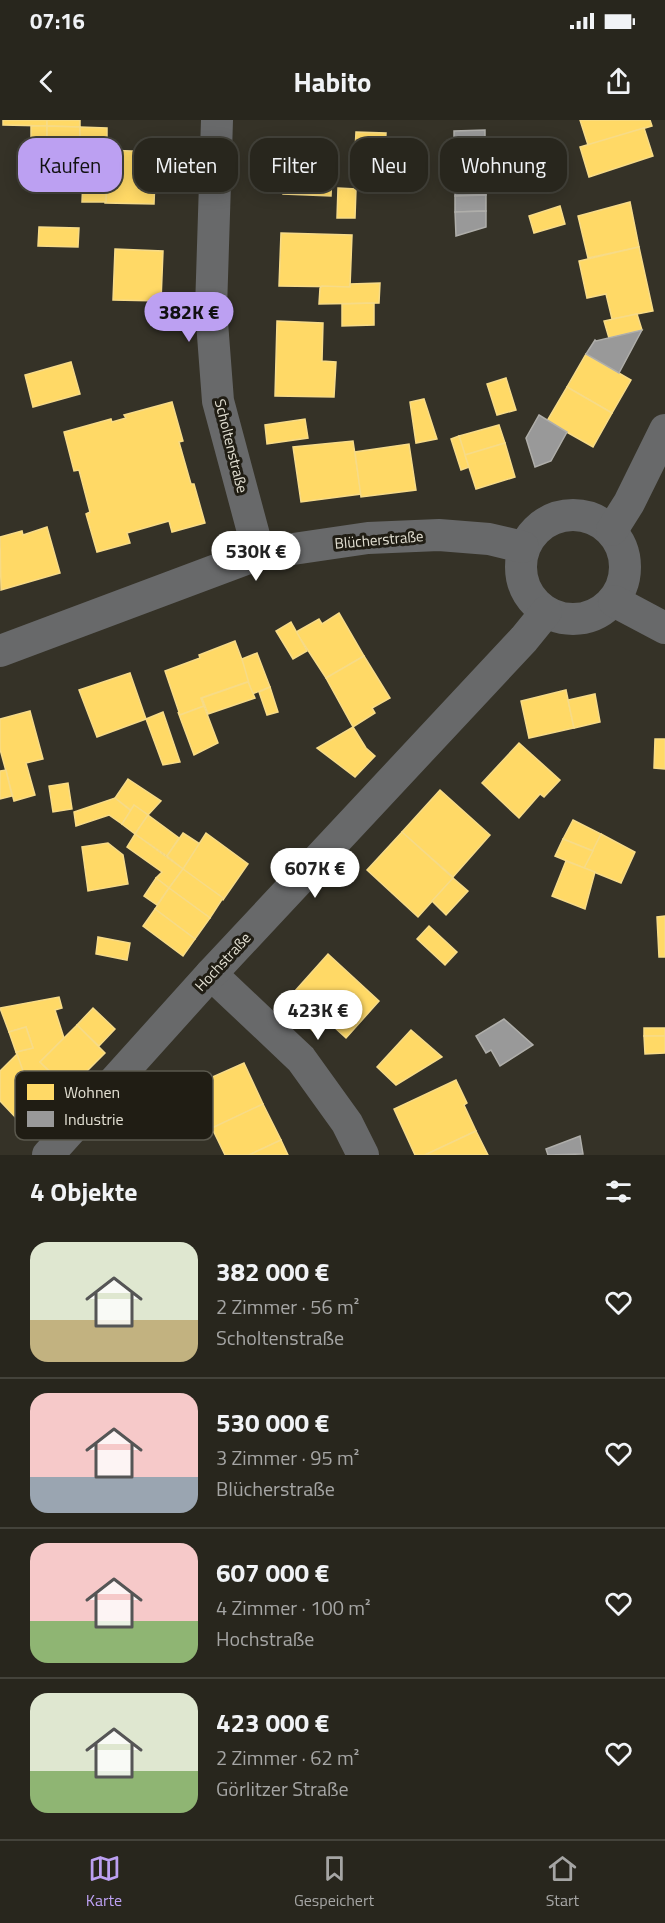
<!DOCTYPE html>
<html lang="de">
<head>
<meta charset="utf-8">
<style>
  :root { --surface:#28261d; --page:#302e26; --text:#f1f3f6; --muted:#a5a5a4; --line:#44433b; --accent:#bca0f2 }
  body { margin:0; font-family:"Titillium Web",sans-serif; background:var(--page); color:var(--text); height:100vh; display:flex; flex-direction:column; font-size:22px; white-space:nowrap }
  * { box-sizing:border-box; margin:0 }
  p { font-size:20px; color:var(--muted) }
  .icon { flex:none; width:33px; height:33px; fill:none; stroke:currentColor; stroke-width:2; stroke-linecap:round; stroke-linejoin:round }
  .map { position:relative; height:1035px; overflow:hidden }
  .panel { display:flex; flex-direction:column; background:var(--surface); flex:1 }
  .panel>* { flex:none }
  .guide { position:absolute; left:18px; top:18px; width:630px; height:54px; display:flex; gap:12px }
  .price { position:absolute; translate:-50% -51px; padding:0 14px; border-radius:21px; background:#fff; color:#222; font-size:20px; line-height:39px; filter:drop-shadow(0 2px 3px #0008) }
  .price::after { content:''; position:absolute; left:50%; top:36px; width:18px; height:14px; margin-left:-9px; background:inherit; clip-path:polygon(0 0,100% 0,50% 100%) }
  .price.selected { background:var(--accent); color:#111 }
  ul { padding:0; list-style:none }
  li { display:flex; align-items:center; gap:18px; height:150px; padding:0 30px }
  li+li { border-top:2px solid var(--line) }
  li span { display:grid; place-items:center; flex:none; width:168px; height:120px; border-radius:18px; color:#555 }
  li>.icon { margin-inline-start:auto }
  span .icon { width:72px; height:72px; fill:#fffc; stroke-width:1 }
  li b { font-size:26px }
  h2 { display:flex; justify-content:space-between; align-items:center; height:72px; padding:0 30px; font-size:26px }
  .chip { padding:0 21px; border-radius:18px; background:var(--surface); box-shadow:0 3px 15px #0003,0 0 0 2px var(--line); font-size:21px; line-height:54px }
  .chip.selected { background:var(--accent); color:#111 }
  .status { display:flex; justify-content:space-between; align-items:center; height:42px; padding:0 30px; background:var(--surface); direction:ltr }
  .status svg { height:16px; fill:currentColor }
  header { display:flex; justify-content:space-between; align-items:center; height:78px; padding:0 30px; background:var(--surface); font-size:27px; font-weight:700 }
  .tabs { display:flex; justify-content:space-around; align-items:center; height:84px; border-top:2px solid var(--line); background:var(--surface); font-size:16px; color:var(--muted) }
  .tabs a { display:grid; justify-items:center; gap:3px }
  .tabs .selected { color:var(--accent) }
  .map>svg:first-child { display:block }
</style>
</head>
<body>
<div class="status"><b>07:16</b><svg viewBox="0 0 49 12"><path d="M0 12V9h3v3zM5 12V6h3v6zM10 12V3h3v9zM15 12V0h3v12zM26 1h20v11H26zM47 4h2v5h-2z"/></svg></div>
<header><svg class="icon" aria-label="back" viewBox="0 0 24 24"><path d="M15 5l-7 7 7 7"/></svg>Habito<svg class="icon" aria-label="share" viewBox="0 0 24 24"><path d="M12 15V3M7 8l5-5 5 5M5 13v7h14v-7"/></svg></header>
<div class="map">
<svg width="665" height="1035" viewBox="0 0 665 1035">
  <rect width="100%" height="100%" fill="#353227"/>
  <g fill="#ffd966" stroke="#f7db87" stroke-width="1.5">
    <polygon points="3,0 47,0 47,6 3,5"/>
    <polygon points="47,0 80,0 80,7 47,6"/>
    <polygon points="580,0 650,0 652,6 588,25"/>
    <rect x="31" y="6" width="16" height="17"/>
    <polygon points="47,6 80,7 80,25 47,25"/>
    <polygon points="80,7 107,8 107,26 80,25"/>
    <polygon points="644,8 653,36 589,57 580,27"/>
    <polygon points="356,12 386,13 385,32 355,31"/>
    <polygon points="285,24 333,26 331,76 283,74"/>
    <polygon points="106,30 156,32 154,84 105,83"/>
    <polygon points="84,32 107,32 106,82 82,82"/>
    <polygon points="338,68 356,69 355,98 337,98"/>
    <polygon points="630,82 639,127 588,138 578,96"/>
    <polygon points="560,86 565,104 534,113 529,96"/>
    <polygon points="39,107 79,108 78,127 38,126"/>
    <polygon points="281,113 352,115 350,167 279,166"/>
    <polygon points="639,127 653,191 612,199 606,174 587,178 579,141"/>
    <polygon points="115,129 163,131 161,181 113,180"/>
    <polygon points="380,163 379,183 319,184 320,168 322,166 350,167 350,164"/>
    <polygon points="374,183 374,205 342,206 342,184"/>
    <polygon points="637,194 642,210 609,218 604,201"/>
    <polygon points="277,201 323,203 322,241 336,242 334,277 275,276"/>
    <polygon points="586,234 631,260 612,293 567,267"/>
    <polygon points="71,242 80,274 33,287 25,255"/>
    <polygon points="506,258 516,290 497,295 487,264"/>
    <polygon points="567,267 612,293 593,327 547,301"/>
    <polygon points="424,279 437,319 416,323 410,282"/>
    <polygon points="172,282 183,321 179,322 191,364 194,364 205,403 172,412 169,401 127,413 130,423 97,432 86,394 90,392 79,350 74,351 64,312 111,299 112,302 126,298 124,295"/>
    <polygon points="305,299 308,318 267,324 265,305"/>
    <polygon points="499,305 505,323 465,335 459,316"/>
    <polygon points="459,316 469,347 461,350 451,319"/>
    <polygon points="353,321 361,374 301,382 293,327"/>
    <polygon points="505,323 515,357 476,369 465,335"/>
    <polygon points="409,324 416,370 361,377 355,332"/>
    <polygon points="47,407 60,453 1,470 0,417 22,411 23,415"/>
    <polygon points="339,493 364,536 326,558 296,512 319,499 322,504"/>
    <polygon points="291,502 307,531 293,539 276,511"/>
    <polygon points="235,521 250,561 201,578 204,586 180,595 165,551 200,538 199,535"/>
    <polygon points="257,533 270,567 252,574 242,539"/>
    <polygon points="364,536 390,578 372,588 375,593 353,607 326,558"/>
    <polygon points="130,553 146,599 97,617 79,570"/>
    <polygon points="248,562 255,578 208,594 202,578"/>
    <polygon points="270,567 278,592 267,595 259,572"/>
    <polygon points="566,570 574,608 529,618 521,581"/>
    <polygon points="595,574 600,602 574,608 568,580"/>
    <polygon points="201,578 218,623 194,635 178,592 180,595 204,586"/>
    <polygon points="30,591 43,639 26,643 35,675 14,681 0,629 0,599"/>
    <polygon points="163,592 180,642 163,645 146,599"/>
    <polygon points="353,607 366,628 375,636 355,657 317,628"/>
    <polygon points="655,619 665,619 665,649 654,648"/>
    <polygon points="519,623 560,660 544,677 540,674 519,698 482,663"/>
    <polygon points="6,650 12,676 0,679 0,651"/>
    <polygon points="128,659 161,681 148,695 134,685 131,690 115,678"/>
    <polygon points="68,663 72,689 53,692 49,666"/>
    <polygon points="440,670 490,715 453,757 402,712"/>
    <polygon points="115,678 131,691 122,704 109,695 76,706 74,692"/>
    <polygon points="134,685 148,695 135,714 122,704"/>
    <polygon points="148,695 179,718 167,736 135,714"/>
    <polygon points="573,700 601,714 593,731 563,719"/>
    <polygon points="402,712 453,758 418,797 367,750"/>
    <polygon points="183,713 200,724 183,749 167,736"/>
    <polygon points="206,713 248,744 223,780 183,749"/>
    <polygon points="135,714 183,749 169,768 156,758 162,752 127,727"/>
    <polygon points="601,714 635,732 621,763 584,748"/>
    <polygon points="563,719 593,731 584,748 555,736"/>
    <polygon points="108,723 123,735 128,764 88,771 82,727"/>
    <polygon points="566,741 595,752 585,789 552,776"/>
    <polygon points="183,749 223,778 210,798 169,768"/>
    <polygon points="156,758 169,768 157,785 144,776"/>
    <polygon points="453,758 468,771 446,795 432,781"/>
    <polygon points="169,768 210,798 195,819 155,789"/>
    <polygon points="155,789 195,819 183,836 143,806"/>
    <polygon points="665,796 665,837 659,837 657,797"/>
    <polygon points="429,806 457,832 445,845 417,819"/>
    <polygon points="98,817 130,823 127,840 96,834"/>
    <polygon points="328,834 379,881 346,918 295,871"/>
    <polygon points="295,871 326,899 314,912 283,884"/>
    <polygon points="59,877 62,888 55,890 64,918 40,942 55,957 50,962 58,982 40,999 16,932 33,928 26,907 9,912 0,888"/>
    <polygon points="93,888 115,909 99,926 77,905"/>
    <polygon points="77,905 105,933 69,969 40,942"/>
    <polygon points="26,907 33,928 16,932 9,912"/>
    <rect x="644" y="908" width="21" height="8"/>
    <polygon points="411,910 442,937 396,965 377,947"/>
    <polygon points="644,916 665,916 665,933 645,934"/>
    <polygon points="17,934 34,982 17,999 0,981 0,951"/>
    <polygon points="244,943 263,984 212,1008 192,966"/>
    <polygon points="456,960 467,983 464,985 476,1011 425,1035 415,1035 394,989"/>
    <polygon points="263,984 281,1020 249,1035 225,1035 212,1008"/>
    <polygon points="476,1011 488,1035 425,1035"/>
    <polygon points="281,1020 288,1035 249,1035"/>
  </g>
  <g fill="#999" stroke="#afaeaa" stroke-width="1.5">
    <polygon points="485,10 485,26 454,27 454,11"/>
    <polygon points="485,26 485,43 454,43 454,27"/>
    <polygon points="454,43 485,43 486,59 455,59"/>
    <polygon points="455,59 486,59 486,75 455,76"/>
    <polygon points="486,75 486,91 455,92 455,76"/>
    <polygon points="486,91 486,107 456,116 455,92"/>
    <polygon points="642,210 619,253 586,234 595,220 596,221"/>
    <polygon points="539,295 567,312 551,341 535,347 526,318"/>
    <polygon points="504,899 533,925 500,946 491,930 486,933 476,916"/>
    <polygon points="580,1016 583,1034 548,1035 546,1029"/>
  </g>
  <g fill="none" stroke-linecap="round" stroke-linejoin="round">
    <g stroke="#68696a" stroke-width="32">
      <polyline points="217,0 211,189 218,281 259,434"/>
      <circle cx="573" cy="447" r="52"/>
      <polyline points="612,410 629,383 665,310"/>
      <polyline points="614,481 665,508"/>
      <polyline points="0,531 259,434 368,418 439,415 489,419 523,427"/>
      <polyline points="211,854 301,939 347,1003 363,1035"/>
      <polyline points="48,1035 211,854 524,519 546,492"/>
    </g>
  </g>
  <g text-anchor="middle" stroke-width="6" stroke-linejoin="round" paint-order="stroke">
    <g font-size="15" fill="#e3e0d3" stroke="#201d14">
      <text transform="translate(231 326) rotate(76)" y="5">Scholtenstraße</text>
      <text transform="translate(379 420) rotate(-5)" y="5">Blücherstraße</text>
      <text transform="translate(223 842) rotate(-47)" y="5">Hochstraße</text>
    </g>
  </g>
  <rect x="15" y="951" width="198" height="69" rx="9" fill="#201d14" stroke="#5a584d" stroke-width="1.5"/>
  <rect x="27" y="964" width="27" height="16" fill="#ffd966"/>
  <rect x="27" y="991" width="27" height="16" fill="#999"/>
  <g font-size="16" fill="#e3e0d3">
    <text x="64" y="978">Wohnen</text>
    <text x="64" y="1005">Industrie</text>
  </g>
</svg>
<b class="price selected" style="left:189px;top:223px">382K €</b>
<b class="price" style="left:256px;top:462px">530K €</b>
<b class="price" style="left:315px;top:779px">607K €</b>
<b class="price" style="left:318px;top:921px">423K €</b>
<div class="guide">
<a class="chip selected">Kaufen</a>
<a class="chip">Mieten</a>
<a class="chip">Filter</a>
<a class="chip">Neu</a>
<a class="chip">Wohnung</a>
</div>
</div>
<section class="panel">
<h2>4 Objekte<svg class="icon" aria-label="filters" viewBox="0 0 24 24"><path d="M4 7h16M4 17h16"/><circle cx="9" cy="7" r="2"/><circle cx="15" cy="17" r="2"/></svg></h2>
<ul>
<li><span style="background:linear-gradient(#dfe7d0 65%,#c2b280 0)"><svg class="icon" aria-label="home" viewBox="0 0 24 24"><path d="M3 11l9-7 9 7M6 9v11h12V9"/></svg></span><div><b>382 000 €</b><p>2 Zimmer · 56 m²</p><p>Scholtenstraße</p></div><svg class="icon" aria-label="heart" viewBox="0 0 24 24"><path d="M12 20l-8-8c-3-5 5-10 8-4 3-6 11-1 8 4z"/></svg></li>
<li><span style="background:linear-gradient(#f6c9c9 70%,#9aa5b1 0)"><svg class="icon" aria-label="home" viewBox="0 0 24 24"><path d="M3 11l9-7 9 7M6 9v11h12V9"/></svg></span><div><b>530 000 €</b><p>3 Zimmer · 95 m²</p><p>Blücherstraße</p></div><svg class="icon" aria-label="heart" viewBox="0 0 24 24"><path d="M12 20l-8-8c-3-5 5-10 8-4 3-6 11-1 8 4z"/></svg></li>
<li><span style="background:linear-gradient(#f6c9c9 65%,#8fb573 0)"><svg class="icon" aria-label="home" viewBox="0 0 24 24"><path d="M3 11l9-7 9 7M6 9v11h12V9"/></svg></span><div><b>607 000 €</b><p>4 Zimmer · 100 m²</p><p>Hochstraße</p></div><svg class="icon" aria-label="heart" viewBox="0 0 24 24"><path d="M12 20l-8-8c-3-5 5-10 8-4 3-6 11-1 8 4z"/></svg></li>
<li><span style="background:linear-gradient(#dfe7d0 65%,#8fb573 0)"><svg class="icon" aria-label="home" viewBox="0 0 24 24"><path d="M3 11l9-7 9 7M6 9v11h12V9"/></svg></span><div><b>423 000 €</b><p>2 Zimmer · 62 m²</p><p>Görlitzer Straße</p></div><svg class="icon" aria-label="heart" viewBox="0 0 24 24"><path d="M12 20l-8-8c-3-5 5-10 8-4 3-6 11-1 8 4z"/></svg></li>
</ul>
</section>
<nav class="tabs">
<a class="selected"><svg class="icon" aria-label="map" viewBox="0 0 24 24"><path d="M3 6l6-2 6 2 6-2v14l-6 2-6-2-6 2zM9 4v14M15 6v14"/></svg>Karte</a>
<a><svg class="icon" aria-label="saved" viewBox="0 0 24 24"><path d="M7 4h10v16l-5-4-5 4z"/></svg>Gespeichert</a>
<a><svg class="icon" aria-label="home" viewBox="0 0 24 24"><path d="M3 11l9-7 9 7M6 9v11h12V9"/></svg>Start</a>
</nav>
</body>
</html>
